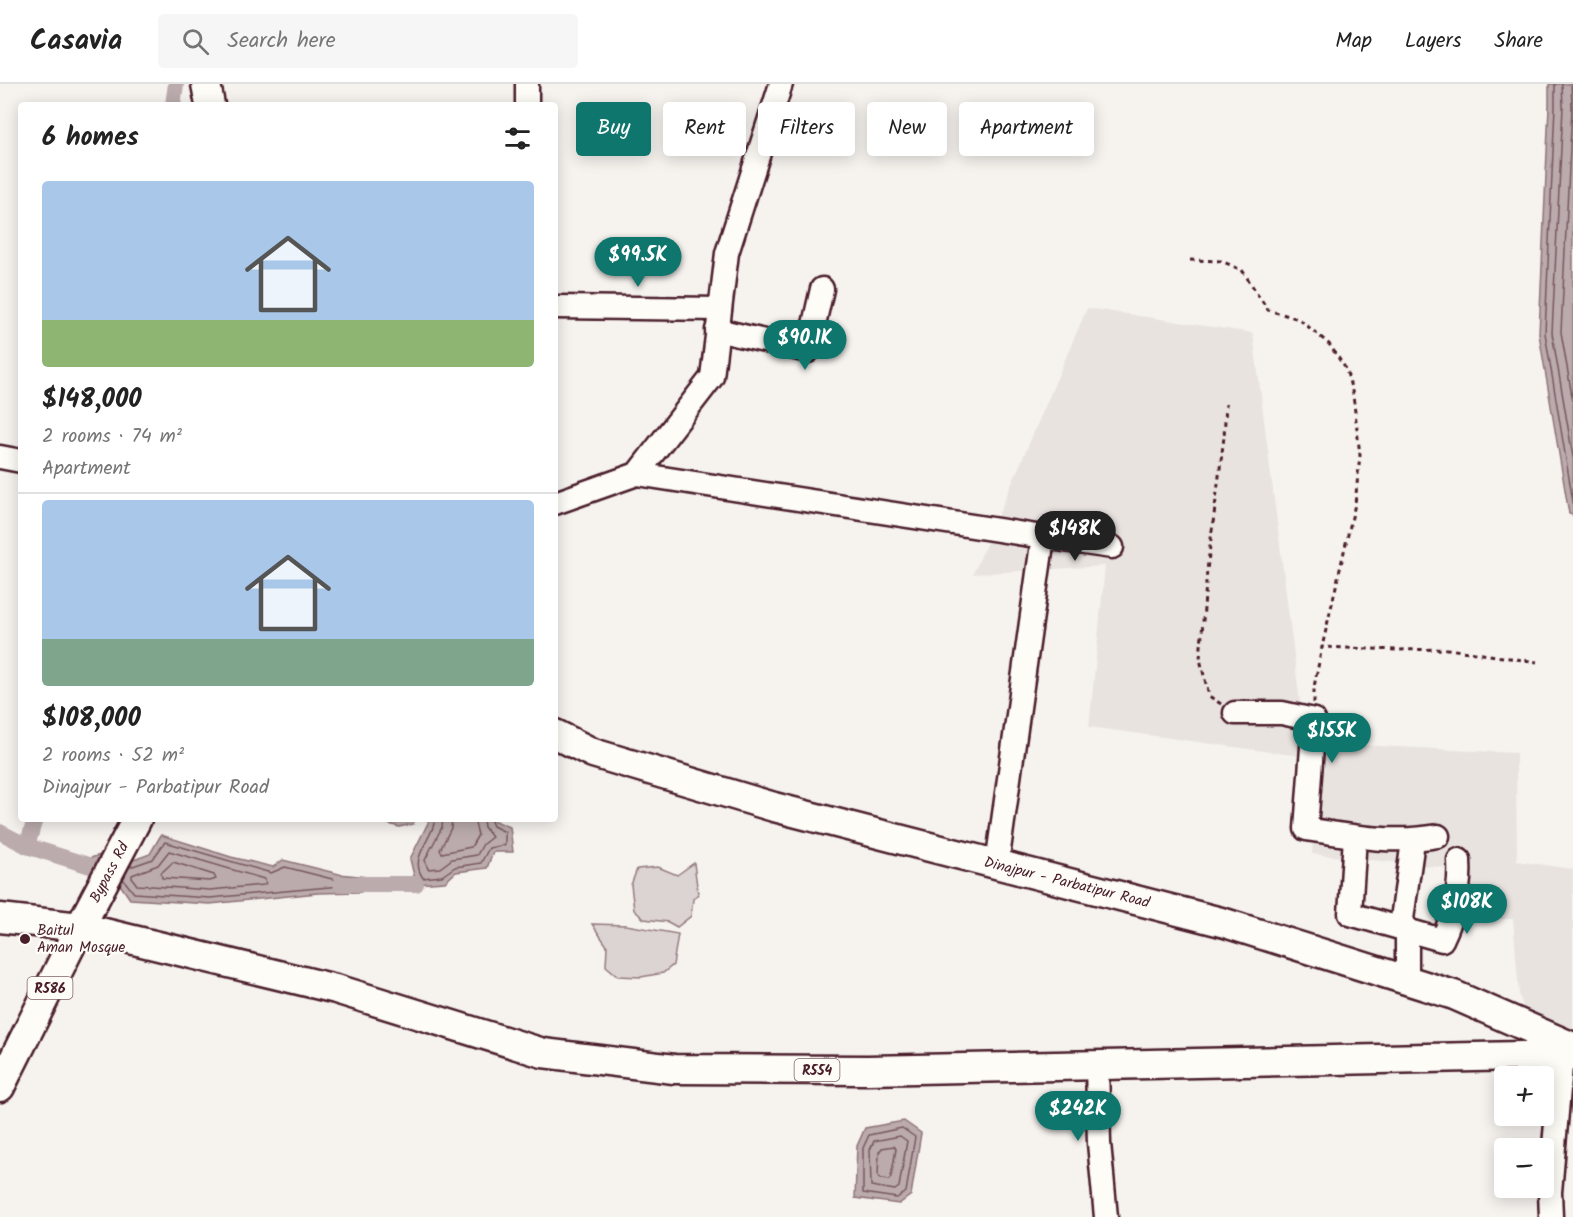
<!DOCTYPE html>
<html lang="en">
<head>
<meta charset="utf-8">
<style>
  :root { --surface:#fff; --page:#f6f6f6; --text:#222; --muted:#767676; --line:#e0e0e0; --accent:#0f766e }
  body { margin:0; font-family:Kalam,sans-serif; background:var(--page); color:var(--text); height:100vh; display:flex; flex-direction:column; font-size:22px; white-space:nowrap }
  * { box-sizing:border-box; margin:0 }
  p { font-size:20px; color:var(--muted) }
  .icon { flex:none; width:33px; height:33px; fill:none; stroke:currentColor; stroke-width:2; stroke-linecap:round; stroke-linejoin:round }
  .map { position:relative; flex:1; overflow:hidden }
  .sheet { position:absolute; left:18px; top:18px; width:540px; height:720px; display:flex; flex-direction:column; background:var(--surface); border-radius:6px; box-shadow:0 3px 15px #0003 }
  .sheet>* { flex:none }
  .banner { position:absolute; left:576px; top:18px; width:570px; height:54px; display:flex; gap:12px }
  .fabs { position:absolute; left:1494px; top:982px; display:grid; gap:12px }
  .fabs a { display:grid; place-items:center; width:60px; height:60px; border-radius:6px; background:var(--surface); box-shadow:0 3px 15px #0003; font-size:30px }
  .price { position:absolute; translate:-50% -51px; padding:0 14px; border-radius:21px; background:var(--accent); color:#fff; font-size:20px; line-height:39px; filter:drop-shadow(0 2px 3px #0008) }
  .price::after { content:''; position:absolute; left:50%; top:36px; width:18px; height:14px; margin-left:-9px; background:inherit; clip-path:polygon(0 0,100% 0,50% 100%) }
  .price.on { background:#222; color:#fff }
  ul { padding:0; list-style:none }
  li { display:grid; align-content:center; gap:12px; height:318px; padding:0 24px }
  li+li { border-top:2px solid var(--line) }
  li span { display:grid; place-items:center; height:186px; border-radius:6px; color:#555 }
  li>.icon { margin-inline-start:auto }
  span .icon { width:108px; height:108px; fill:#fffc; stroke-width:1 }
  li b { font-size:26px }
  h2 { display:flex; justify-content:space-between; align-items:center; height:72px; padding:0 24px; font-size:26px }
  .tag { padding:0 21px; border-radius:6px; background:var(--surface); box-shadow:0 3px 15px #0003; font-size:21px; line-height:54px }
  .tag.on { background:var(--accent); color:#fff }
  header { display:flex; align-items:center; gap:36px; box-sizing:border-box; height:84px; padding:0 30px; background:var(--surface); border-bottom:2px solid var(--line) }
  header strong { font-size:28px }
  nav { display:flex; gap:33px; margin-inline-start:auto; font-size:21px }
  .search { width:420px; height:54px; background:var(--page); display:flex; align-items:center; gap:15px; box-sizing:border-box; padding:0 21px; border-radius:6px; color:var(--muted); font-size:22px }
  .map>svg:first-child { display:block }
</style>
</head>
<body>
<header>
<strong>Casavia</strong>
<div class="search"><svg class="icon" aria-label="search" viewBox="0 0 24 24"><circle cx="10" cy="10" r="6"/><path d="M15 15l6 6"/></svg>Search here</div>
<nav><a>Map</a><a>Layers</a><a>Share</a></nav>
</header>
<div class="map">
<svg width="1573" height="1133" viewBox="0 0 1573 1133">
  <rect width="100%" height="100%" fill="#f6f3ef"/>
  <filter id="ink" filterUnits="userSpaceOnUse"><feTurbulence type="fractalNoise" baseFrequency=".0167" numOctaves="2"/><feDisplacementMap in="SourceGraphic" scale="12" xChannelSelector="R" yChannelSelector="G"/><feConvolveMatrix kernelMatrix="1 2 1 2 8 2 1 2 1" color-interpolation-filters="sRGB"/></filter>
  <g filter="url(#ink)">
    <g fill="#e9e3e0">
      <polygon points="1087,224 1253,249 1307,673 1089,643 1105,482 973,490"/>
      <polygon points="1320,659 1516,669 1517,777 1573,785 1573,976 1536,960 1519,911 1513,835 1461,835 1448,784 1312,770"/>
    </g>
    <g fill="#dcd4d2" stroke="#937a7e" stroke-width="1.5">
      <polygon points="694,779 698,810 693,815 691,832 677,843 668,838 644,835 634,826 631,801 637,785 658,783 677,791"/>
      <polygon points="592,840 626,841 678,850 673,881 663,889 641,893 618,892 606,882 607,862"/>
    </g>
    <g fill="#bbabac" stroke="#8e7378" stroke-width="1.5">
      <polygon points="1549,0 1573,0 1573,431 1569,430 1539,250 1549,22"/>
      <polygon points="372,735 415,735 413,740 399,743"/>
      <polygon points="430,735 490,735 510,743 513,768 493,768 487,784 456,788 445,798 416,800 410,775"/>
      <polygon points="161,751 231,773 273,783 283,776 339,790 367,793 361,808 318,809 210,820 130,815 119,799 77,778 107,769 131,777 150,770"/>
      <polygon points="904,1037 921,1049 911,1111 899,1120 855,1114 857,1062 865,1044"/>
    </g>
    <g fill="none" stroke-linecap="round" stroke-linejoin="round">
      <g stroke="#77575f" stroke-width="1.5">
        <polyline points="1555,0 1555,22 1545,249 1573,418"/>
        <polyline points="1562,0 1563,23 1552,249 1573,373"/>
        <polyline points="1571,0 1572,23 1561,248 1573,318"/>
        <path d="M435,735C433,756 408,773 423,794L442,792L455,783L481,779L489,764L505,761V748L493,742L490,735"/>
        <polyline points="443,735 442,743 425,776 428,785 440,784 452,775 477,771 483,760 492,753 484,743 483,735"/>
        <polyline points="452,735 451,744 440,766 442,769 471,763 478,751 474,735"/>
        <polygon points="169,767 264,795 266,799 264,801 210,806 137,801 132,794 132,791 158,781"/>
        <polygon points="173,778 214,791 216,795 210,797 162,794 161,789"/>
        <polyline points="123,795 134,809 210,814 340,802 343,800 340,797 285,783 271,789 165,758 153,775 130,783"/>
        <polygon points="902,1044 915,1053 906,1108 897,1114 863,1109 863,1064 869,1051"/>
        <polygon points="900,1052 907,1057 899,1103 895,1106 871,1102 870,1066 874,1057"/>
        <polygon points="894,1062 896,1065 891,1094 889,1096 880,1095 878,1092 879,1068 882,1064"/>
      </g>
      <g stroke="#bbabac" stroke-width="16">
        <polyline points="173,21 176,0"/>
        <polyline points="0,748 27,762 97,784"/>
        <polyline points="27,762 35,735"/>
        <polyline points="341,800 416,800"/>
      </g>
      <g stroke="#4a1f2b" stroke-width="27">
        <g id="minor">
          <polyline points="527,21 527,0"/>
          <polyline points="555,223 720,225"/>
          <polyline points="717,246 808,267 822,205"/>
          <polyline points="0,373 21,377"/>
          <polyline points="637,390 1043,453 997,780"/>
          <polyline points="555,419 637,390 712,293 727,169 781,0"/>
          <polyline points="1043,453 1112,463"/>
          <path d="M1235,629H1282L1314,636L1306,745C1350,752 1394,760 1438,752"/>
          <path d="M1355,753L1350,830L1442,856C1454,831 1461,804 1459,776"/>
          <polyline points="1407,897 1407,848 1402,835 1413,757"/>
          <polyline points="1097,981 1099,1059 1106,1133"/>
          <polyline points="1551,1133 1550,1108 1562,971"/>
        </g>
      </g>
      <g stroke="#4a1f2b" stroke-width="33">
        <g id="major">
          <polyline points="206,0 210,21"/>
          <polyline points="555,650 593,669 774,723 1225,839 1454,911 1573,963"/>
          <polyline points="0,834 80,843 336,905 543,969 674,985 868,986 1573,971"/>
          <polyline points="0,1003 80,843 137,735"/>
        </g>
      </g>
      <g stroke="#4a1f2b" stroke-width="3" stroke-dasharray="4.5 4.5" stroke-linecap="butt">
        <polyline points="1190,176 1221,177 1242,186 1268,226 1299,235 1329,260 1346,285 1353,311 1360,371 1355,420 1322,563"/>
        <polyline points="1314,619 1314,603 1322,563 1396,566 1448,565 1537,578"/>
        <polyline points="1221,620 1209,612 1200,575 1207,486 1224,353 1226,320"/>
      </g>
      <use href="#minor" stroke="#fdfcf7" stroke-width="22"/>
      <use href="#major" stroke="#fdfcf7" stroke-width="28"/>
    </g>
  </g>
  <circle fill="#4a1f2b" stroke="#fdfcf7" stroke-width="2" cx="25" cy="855" r="6"/>
  <g text-anchor="middle" stroke-width="4.5" stroke-linejoin="round" paint-order="stroke">
    <g fill="#fdfcf7" stroke="#806168" stroke-width="1.5">
      <rect x="27.5" y="893" width="45" height="22" rx="4.5"/>
      <rect x="794.5" y="975" width="45" height="22" rx="4.5"/>
    </g>
    <g font-size="14" font-weight="bold" fill="#4a1f2b">
      <text x="50" y="909">R586</text>
      <text x="817" y="991">R554</text>
    </g>
    <g font-size="15" fill="#4a1f2b" stroke="#fdfcf7">
      <text transform="translate(109 788) rotate(-62)" y="5">Bypass Rd</text>
      <text transform="translate(1067 798) rotate(14)" y="5">Dinajpur - Parbatipur Road</text>
    </g>
    <g font-size="15" fill="#4a1f2b" stroke="#fdfcf7" text-anchor="start">
      <text x="37" y="851">Baitul<tspan x="37" dy="17">Aman Mosque</tspan></text>
    </g>
  </g>
</svg>
<div class="fabs">
<a>+</a>
<a>−</a>
</div>
<b class="price" style="left:638px;top:204px">$99.5K</b>
<b class="price" style="left:805px;top:287px">$90.1K</b>
<b class="price on" style="left:1075px;top:478px">$148K</b>
<b class="price" style="left:1332px;top:680px">$155K</b>
<b class="price" style="left:1467px;top:851px">$108K</b>
<b class="price" style="left:1078px;top:1058px">$242K</b>
<div class="banner">
<a class="tag on">Buy</a>
<a class="tag">Rent</a>
<a class="tag">Filters</a>
<a class="tag">New</a>
<a class="tag">Apartment</a>
</div>
<section class="sheet">
<h2>6 homes<svg class="icon" aria-label="filters" viewBox="0 0 24 24"><path d="M4 7h16M4 17h16"/><circle cx="9" cy="7" r="2"/><circle cx="15" cy="17" r="2"/></svg></h2>
<ul>
<li><span style="background:linear-gradient(#a9c7e8 75%,#8fb573 0)"><svg class="icon" aria-label="home" viewBox="0 0 24 24"><path d="M3 11l9-7 9 7M6 9v11h12V9"/></svg></span><div><b>$148,000</b><p>2 rooms · 74 m²</p><p>Apartment</p></div></li>
<li><span style="background:linear-gradient(#a9c7e8 75%,#7fa58c 0)"><svg class="icon" aria-label="home" viewBox="0 0 24 24"><path d="M3 11l9-7 9 7M6 9v11h12V9"/></svg></span><div><b>$108,000</b><p>2 rooms · 52 m²</p><p>Dinajpur - Parbatipur Road</p></div></li>
</ul>
</section>
</div>
</body>
</html>
